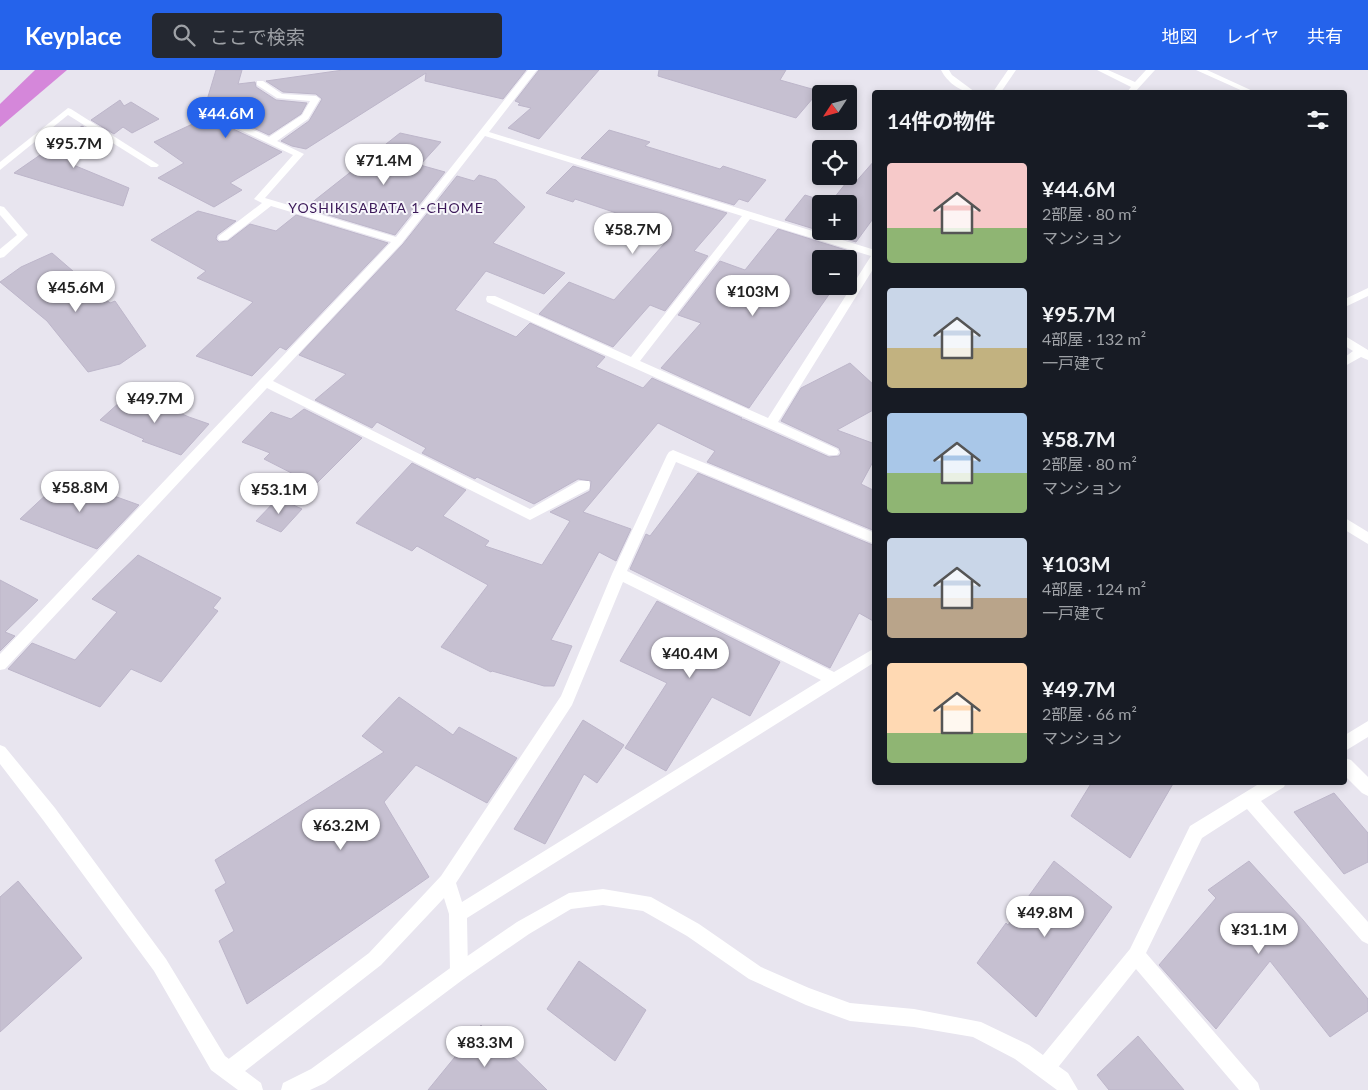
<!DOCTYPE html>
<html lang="ja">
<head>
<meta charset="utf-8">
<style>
  :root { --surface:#171b24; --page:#242831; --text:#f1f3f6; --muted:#9ea1a6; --accent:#2563eb }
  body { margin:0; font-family:Lato,"Noto Sans JP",sans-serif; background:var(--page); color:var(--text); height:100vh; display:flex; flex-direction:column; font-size:19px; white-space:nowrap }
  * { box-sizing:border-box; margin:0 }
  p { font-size:16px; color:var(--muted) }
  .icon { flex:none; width:28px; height:28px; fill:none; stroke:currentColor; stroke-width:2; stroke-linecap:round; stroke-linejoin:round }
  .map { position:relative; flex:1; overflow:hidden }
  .side { position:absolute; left:872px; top:20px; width:475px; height:695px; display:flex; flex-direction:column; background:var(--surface); border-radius:5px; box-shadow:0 2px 8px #0003 }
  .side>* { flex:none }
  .needle { width:32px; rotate:234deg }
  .buttons { position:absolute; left:812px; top:15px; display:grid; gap:10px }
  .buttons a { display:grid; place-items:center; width:45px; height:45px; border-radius:5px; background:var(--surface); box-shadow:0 2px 8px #0003; font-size:25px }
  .price { position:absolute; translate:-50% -42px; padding:0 11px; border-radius:18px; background:#fff; color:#222; font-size:16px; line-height:32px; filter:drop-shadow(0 1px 2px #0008) }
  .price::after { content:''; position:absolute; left:50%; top:30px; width:15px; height:11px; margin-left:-8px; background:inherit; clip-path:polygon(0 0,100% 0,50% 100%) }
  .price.selected { background:var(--accent); color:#fff }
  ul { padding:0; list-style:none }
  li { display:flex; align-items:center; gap:15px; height:125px; padding:0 15px }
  li span { display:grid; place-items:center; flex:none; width:140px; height:100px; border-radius:5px; color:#555 }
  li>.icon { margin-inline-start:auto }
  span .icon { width:60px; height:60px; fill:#fffc; stroke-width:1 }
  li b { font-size:21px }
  h2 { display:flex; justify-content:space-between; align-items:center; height:60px; padding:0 15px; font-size:21px }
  header { display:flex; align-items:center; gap:30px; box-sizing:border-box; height:70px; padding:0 25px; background:var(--accent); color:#fff }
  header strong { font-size:24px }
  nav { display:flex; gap:28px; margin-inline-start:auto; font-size:18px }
  .search { width:350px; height:45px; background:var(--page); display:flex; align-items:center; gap:12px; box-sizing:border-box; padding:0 18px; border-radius:5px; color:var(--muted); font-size:19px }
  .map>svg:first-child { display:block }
</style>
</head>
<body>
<header>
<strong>Keyplace</strong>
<div class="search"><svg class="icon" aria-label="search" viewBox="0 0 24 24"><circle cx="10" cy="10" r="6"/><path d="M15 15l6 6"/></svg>ここで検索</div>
<nav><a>地図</a><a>レイヤ</a><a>共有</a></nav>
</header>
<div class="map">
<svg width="1368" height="1020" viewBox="0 0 1368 1020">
  <rect width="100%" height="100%" fill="#e8e5ef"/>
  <polygon fill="#d587da" points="35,0 67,0 0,57 0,34"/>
  <g fill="#c6c0d1" stroke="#bdb6ca" fill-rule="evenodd">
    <polygon points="216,0 242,0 238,14 255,12 256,17 276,30 307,33 301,44 269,65 238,51 231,54 231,58 282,82 230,113 242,120 214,137 158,108 184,93 154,72 201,50"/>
    <polygon points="343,0 526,0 503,29 425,11 426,3 306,79 292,76 281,71 309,51 322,29 316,24 283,22 266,11"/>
    <polygon points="539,0 599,0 539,69 508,58 531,38 518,35 520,33 515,31"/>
    <polygon points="659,0 786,0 780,10 819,21 796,48 658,6"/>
    <polygon points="120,30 124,36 131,32 159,49 132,63 123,57 114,64 91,50"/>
    <polygon points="82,56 105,70 71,94 129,118 123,136 14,103"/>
    <polygon points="609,60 650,72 645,76 720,99 723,96 766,110 748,132 739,129 734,135 581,88"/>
    <polygon points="400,63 441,72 420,95 445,102 395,165 305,138"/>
    <path d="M875,90V146L856,172L785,150L805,125L830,133L846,113L853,115ZM821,134H849V161H821Z"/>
    <polygon points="573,96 727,143 694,181 708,186 665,241 650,235 613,277 539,244 569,212 614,230 672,165 637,153 640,151 575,129 573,132 546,123"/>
    <polygon points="479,105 496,110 525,137 493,173 565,203 544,224 486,201 455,240 516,267 530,253 605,287 596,297 643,318 652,308 742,348 741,350 743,349 829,387 839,386 841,383 839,378 781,351 801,318 850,293 875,316 875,339 837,360 875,374 875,388 861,414 875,421 875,461 707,392 715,381 658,353 583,442 631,459 616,491 599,482 551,570 572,576 554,616 544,616 492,601 491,602 441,577 488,515 417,476 412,481 356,453 412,393 466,420 443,446 489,471 485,476 542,495 570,451 550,442 590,421 591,411 578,409 534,434 477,407 475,409 422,383 426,378 377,352 372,358 315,330 346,304 299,285 403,174 457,106 474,111"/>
    <polygon points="198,141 236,151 217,165 216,169 219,172 228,171 250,154 276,161 296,145 388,173 286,280 280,277 252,306 196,286 253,232 197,208 206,201 151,170"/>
    <polygon points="778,159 849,181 844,189 821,189 821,216 835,216 749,338 661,298 701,253 678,245 720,191 745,200"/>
    <polygon points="52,183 110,233 115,231 146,276 120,294 88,302 47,251 0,212 21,197"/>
    <polygon points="131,322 189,347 209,354 181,385 142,371 144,369 100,350"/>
    <polygon points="304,339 362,368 315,415 264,389 270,383 242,372 271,342 291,349"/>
    <polygon points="698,403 875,476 875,552 859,543 830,598 630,499 646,464 650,466"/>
    <polygon points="64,408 139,435 97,479 20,449"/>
    <polygon points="278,428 302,439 281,462 256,451"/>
    <polygon points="138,485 221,528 213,538 218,541 161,612 131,599 100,637 8,599 32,573 75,590 117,542 92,529"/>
    <polygon points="0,510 38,530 5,562 15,566 0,581"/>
    <polygon points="657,531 780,592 750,646 712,627 666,701 625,678 667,613 620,591"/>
    <polygon points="399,627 453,665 459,657 517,688 487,733 416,695 384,732 429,807 247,934 219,871 234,861 215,820 226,813 215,790 384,682 362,666"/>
    <polygon points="583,650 624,675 597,713 584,704 545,774 514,759"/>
    <polygon points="1092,712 1174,712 1130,788 1071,746"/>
    <polygon points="1334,723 1368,763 1368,792 1344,804 1294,742"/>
    <polygon points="1054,791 1112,837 1036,947 977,893 1006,853 1008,855"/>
    <polygon points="1249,791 1303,850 1368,929 1368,941 1330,967 1270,891 1216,959 1159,895 1216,828 1208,820"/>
    <polygon points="18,811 82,888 0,962 0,827"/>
    <polygon points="579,891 646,940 615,991 547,939"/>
    <polygon points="481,955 547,1020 428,1020"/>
    <polygon points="1138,966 1184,1020 1109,1020 1097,1005"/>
  </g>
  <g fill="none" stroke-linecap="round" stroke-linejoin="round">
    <g fill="#fff" fill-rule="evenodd">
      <path d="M528,0H537L489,62L875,180V196L778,352L837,379L839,382L837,385H829L487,232L486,229L487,226H495L631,287L742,146L485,66L402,173L273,311L530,439L579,411H589L590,415L589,419L530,450L267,318L5,599L0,600V584L391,172L271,136L227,170H219L218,168L219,166L262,133L254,129L293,85L232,56L237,53L240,54L269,67L302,45L310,31L277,28L257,15V11H263L282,24L316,26L320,29L308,49L277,71L304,84L265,128L396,167ZM750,149L871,186L768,348L640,291Z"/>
      <path d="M941,0H949L952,5L975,22C962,24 947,12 941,0Z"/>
      <polygon points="1008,0 1016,0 1001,22 993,22"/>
      <polygon points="1097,0 1108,0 1135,12 1146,0 1155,0 1135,22 1127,22 1131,17"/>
      <polygon points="1196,0 1207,0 1255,22 1245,22"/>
      <polygon points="68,38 71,39 159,95 157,97 151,97 68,45 0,100 0,92"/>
      <polygon points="0,136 4,137 28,165 4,187 0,188 0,179 17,165 0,145"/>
      <polygon points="1368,218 1368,226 1345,237 1345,229"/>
      <polygon points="1345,266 1368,280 1368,290 1361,287 1345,296 1345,287 1353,281 1345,276"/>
      <path d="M673,380L875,463V474L676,392L627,501L834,602L875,578V592L467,848L468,902L465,908L459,911L453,908L450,902L449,844L444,828L381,895L236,1008L229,1010L222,1008L220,1001L222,994L369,883L441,806L561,626L612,504L667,385L669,382ZM623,512L821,610L462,832L456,813L572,635Z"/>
      <polygon points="1345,448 1368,462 1368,474 1345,460"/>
      <polygon points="1368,651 1368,667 1345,681 1345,665"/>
      <polygon points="1345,688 1351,690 1368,707 1368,726 1362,723 1345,706"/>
      <polygon points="1262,712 1286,712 1284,717 1261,731 1368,852 1368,874 1362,871 1247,739 1202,768 1146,883 1258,1013 1260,1020 1239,1020 1136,899 1052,1005 1045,1007 1038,1005 1036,998 1038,991 1130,879 1190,756"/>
    </g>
    <g fill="#fff" fill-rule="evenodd">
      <polygon points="0,675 5,677 55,738 166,889 225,986 261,1013 263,1020 238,1020 211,1000 154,901 43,750 0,694"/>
      <polygon points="603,819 651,827 699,854 761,897 809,918 850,933 914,939 981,952 1029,975 1068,1003 1078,1020 1057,1020 1015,989 973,967 914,957 850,951 806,935 749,909 687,866 643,841 603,835 571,839 529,864 465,908 325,1013 310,1020 281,1020 283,1013 311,999 453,896 517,852 569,823"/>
    </g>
  </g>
  <g text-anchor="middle" stroke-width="4" stroke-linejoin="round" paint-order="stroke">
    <g font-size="14" letter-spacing="1" fill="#3c1a59" stroke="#f7f6fb">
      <text x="386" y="143">YOSHIKISABATA 1-CHOME</text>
    </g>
  </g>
</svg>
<div class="buttons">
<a><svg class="needle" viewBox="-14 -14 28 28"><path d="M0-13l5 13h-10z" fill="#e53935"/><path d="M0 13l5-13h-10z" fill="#9ea1a6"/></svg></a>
<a><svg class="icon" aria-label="locate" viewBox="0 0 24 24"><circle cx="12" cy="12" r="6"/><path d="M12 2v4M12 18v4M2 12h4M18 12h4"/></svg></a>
<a>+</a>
<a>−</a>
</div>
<b class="price selected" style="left:226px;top:69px">¥44.6M</b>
<b class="price" style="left:74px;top:99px">¥95.7M</b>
<b class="price" style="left:384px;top:116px">¥71.4M</b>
<b class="price" style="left:633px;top:185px">¥58.7M</b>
<b class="price" style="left:76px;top:243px">¥45.6M</b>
<b class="price" style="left:753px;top:247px">¥103M</b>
<b class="price" style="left:155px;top:354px">¥49.7M</b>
<b class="price" style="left:80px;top:443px">¥58.8M</b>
<b class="price" style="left:279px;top:445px">¥53.1M</b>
<b class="price" style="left:690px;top:609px">¥40.4M</b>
<b class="price" style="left:341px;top:781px">¥63.2M</b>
<b class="price" style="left:1045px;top:868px">¥49.8M</b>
<b class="price" style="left:1259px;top:885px">¥31.1M</b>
<b class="price" style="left:485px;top:998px">¥83.3M</b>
<section class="side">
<h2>14件の物件<svg class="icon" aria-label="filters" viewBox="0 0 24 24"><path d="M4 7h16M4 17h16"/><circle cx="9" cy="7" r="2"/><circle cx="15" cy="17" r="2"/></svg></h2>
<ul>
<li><span style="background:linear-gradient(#f6c9c9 65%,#8fb573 0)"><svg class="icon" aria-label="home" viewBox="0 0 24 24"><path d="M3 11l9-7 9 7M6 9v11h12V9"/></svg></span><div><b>¥44.6M</b><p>2部屋 · 80 m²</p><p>マンション</p></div></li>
<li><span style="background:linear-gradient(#c9d6e8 60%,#c2b280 0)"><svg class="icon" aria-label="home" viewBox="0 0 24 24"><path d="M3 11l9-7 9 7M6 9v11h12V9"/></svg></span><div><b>¥95.7M</b><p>4部屋 · 132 m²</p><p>一戸建て</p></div></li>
<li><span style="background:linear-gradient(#a9c7e8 60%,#8fb573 0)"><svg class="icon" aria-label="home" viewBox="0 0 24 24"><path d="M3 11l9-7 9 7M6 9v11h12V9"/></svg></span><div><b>¥58.7M</b><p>2部屋 · 80 m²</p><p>マンション</p></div></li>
<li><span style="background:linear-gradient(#c9d6e8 60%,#b9a48a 0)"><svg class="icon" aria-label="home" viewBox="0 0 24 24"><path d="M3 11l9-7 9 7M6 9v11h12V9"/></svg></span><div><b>¥103M</b><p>4部屋 · 124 m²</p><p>一戸建て</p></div></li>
<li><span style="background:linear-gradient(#ffd9b3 70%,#8fb573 0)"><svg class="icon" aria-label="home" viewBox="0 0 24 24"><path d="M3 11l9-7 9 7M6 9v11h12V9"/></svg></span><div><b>¥49.7M</b><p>2部屋 · 66 m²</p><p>マンション</p></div></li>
</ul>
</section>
</div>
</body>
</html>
